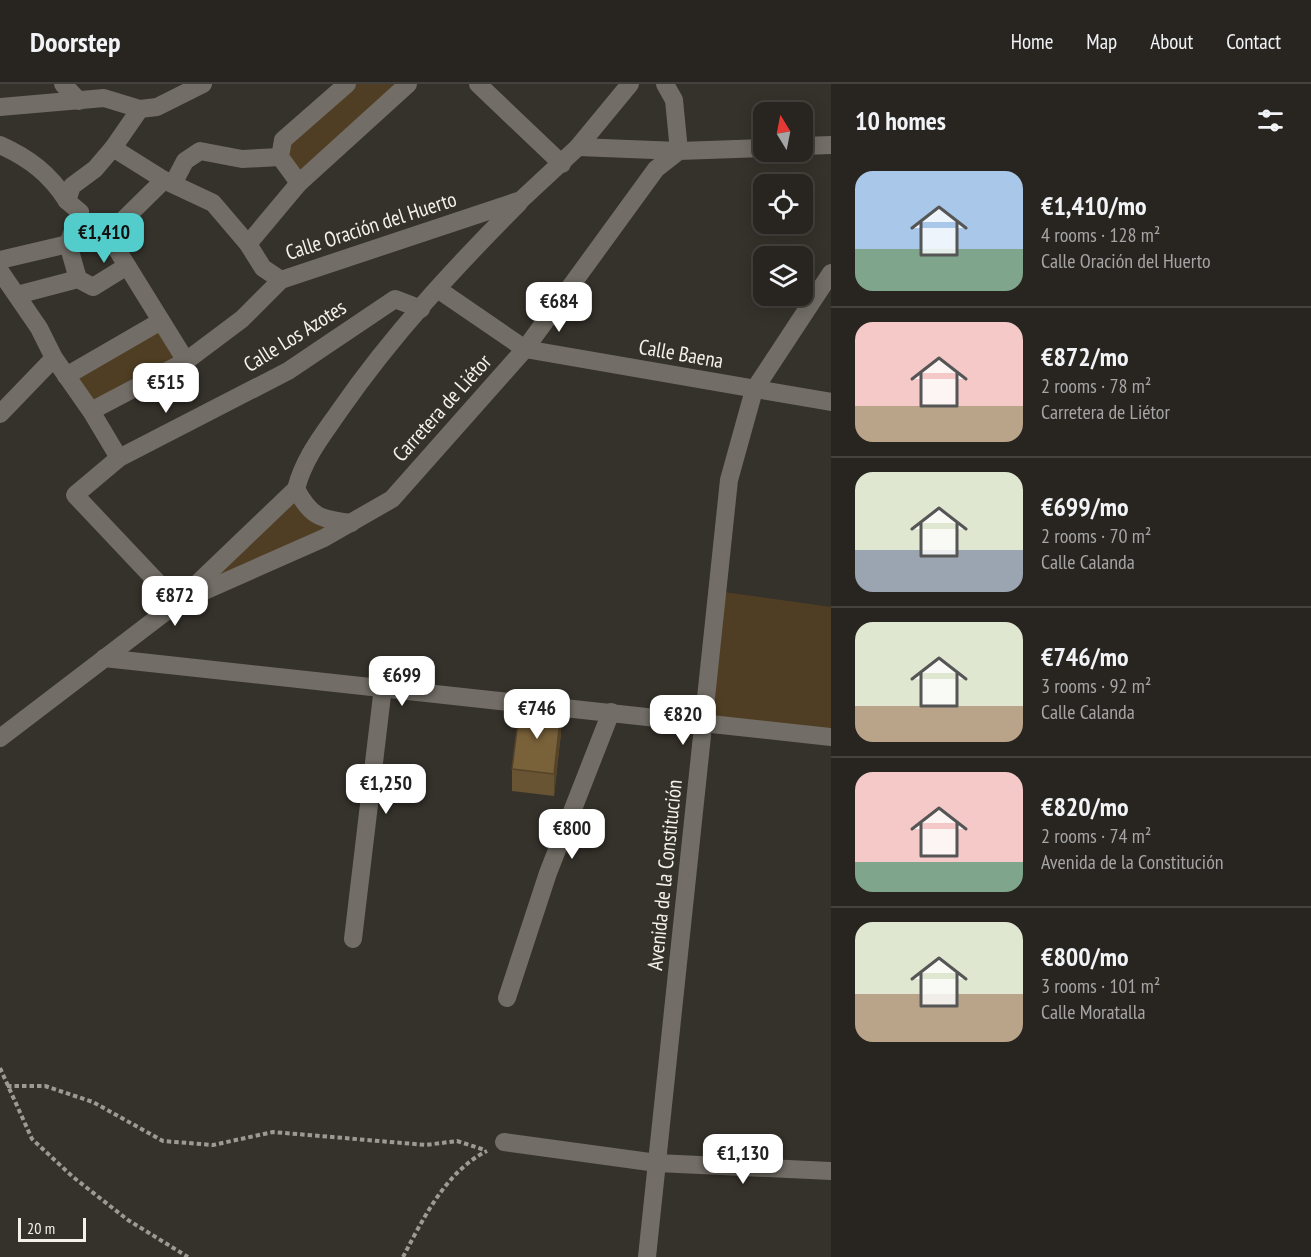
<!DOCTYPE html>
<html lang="en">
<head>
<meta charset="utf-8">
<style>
  :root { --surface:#282520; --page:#34312d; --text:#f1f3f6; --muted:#a5a5a5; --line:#44423e; --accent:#53cdcb }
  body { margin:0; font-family:"PT Sans Narrow",sans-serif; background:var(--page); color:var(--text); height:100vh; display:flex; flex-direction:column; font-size:22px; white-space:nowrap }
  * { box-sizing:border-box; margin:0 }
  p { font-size:20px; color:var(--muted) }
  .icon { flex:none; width:33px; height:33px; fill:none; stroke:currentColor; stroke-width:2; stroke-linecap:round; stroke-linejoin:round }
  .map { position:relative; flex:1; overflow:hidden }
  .details { display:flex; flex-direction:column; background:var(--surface); width:480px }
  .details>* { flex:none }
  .needle { width:39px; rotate:350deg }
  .buttons { position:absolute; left:753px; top:18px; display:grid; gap:12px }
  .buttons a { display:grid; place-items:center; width:60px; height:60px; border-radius:12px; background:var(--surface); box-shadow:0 3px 15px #0003,0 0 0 2px var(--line); font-size:30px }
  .scale { position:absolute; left:18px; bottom:15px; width:68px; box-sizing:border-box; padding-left:6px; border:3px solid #f4f1ed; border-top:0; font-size:16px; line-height:21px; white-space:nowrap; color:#f4f1ed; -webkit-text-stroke:4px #35312b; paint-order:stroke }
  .price { position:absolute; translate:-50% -51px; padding:0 14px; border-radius:12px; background:#fff; color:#222; font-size:20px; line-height:39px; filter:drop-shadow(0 2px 3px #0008) }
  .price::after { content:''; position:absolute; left:50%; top:36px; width:18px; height:14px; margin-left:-9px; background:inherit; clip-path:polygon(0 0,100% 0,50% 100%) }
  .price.on { background:var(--accent); color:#111 }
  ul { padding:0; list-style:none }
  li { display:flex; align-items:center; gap:18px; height:150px; padding:0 24px }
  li+li { border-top:2px solid var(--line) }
  li span { display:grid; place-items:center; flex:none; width:168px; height:120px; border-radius:18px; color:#555 }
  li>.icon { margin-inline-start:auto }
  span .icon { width:72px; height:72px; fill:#fffc; stroke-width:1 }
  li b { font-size:26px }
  h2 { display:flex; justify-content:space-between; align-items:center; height:72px; padding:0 24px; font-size:26px }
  header { display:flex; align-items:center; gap:36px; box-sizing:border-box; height:84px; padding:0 30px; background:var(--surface); border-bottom:2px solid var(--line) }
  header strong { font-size:28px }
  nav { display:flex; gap:33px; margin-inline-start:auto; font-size:21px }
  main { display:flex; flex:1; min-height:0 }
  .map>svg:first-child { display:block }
</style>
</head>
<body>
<header>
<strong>Doorstep</strong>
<nav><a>Home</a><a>Map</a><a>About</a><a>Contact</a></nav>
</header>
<main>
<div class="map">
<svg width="831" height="1173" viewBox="0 0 831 1173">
  <rect width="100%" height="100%" fill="#35312b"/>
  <g fill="#4f3e23">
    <polygon points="347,0 405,0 299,99 283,56"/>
    <polygon points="161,237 186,277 91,327 66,292"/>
    <polygon points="296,405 306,424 351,439 177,519"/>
    <polygon points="717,507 831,523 831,653 704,638"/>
  </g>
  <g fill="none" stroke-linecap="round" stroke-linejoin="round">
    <g stroke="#9d9995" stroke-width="4" stroke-dasharray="4.5 3" stroke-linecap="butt">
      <polyline points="0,984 32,1055 73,1093 128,1136 188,1173"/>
      <polyline points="7,1002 45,1002 93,1018 163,1057 213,1061 273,1048 426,1061 457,1057 485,1066"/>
      <path d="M403,1173C423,1135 446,1087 487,1067"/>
    </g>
    <g stroke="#726d66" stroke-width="18">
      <polyline points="63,0 79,17"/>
      <polyline points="478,0 562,80"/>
      <polyline points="630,0 578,63 679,67 674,16 665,0"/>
      <polyline points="0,23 104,14 140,25 157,23 203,0"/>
      <polyline points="140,25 113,64 164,96 213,119 248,160 263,184 281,196"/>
      <path d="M0,61C29,74 50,90 67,117"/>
      <polyline points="164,96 108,151 186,277"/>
      <polyline points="299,99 280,73 283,56 347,0"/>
      <polyline points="173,100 185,77 200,67 242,75 280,73"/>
      <polyline points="248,160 299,99 408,0"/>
      <polyline points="0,176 68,160"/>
      <polyline points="0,187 39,244 54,274 91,327 119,374"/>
      <polyline points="78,195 68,160 80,128 67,117 72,102 95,85 113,64"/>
      <polyline points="439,206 525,265 831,318"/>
      <polyline points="17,211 78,195 93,203 127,182"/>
      <polyline points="66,292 161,237"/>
      <polyline points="91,327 186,277 242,235 281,196 521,116 578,63"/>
      <polyline points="0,330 54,274"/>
      <polyline points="296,405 177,519 75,411 119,374 288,287 395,215 421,225"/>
      <path d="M351,439C320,435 311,433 296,405C304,374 322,352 340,326C392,251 455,183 519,119"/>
      <polyline points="104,574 831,653"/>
      <polyline points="353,855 383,603"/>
      <polyline points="507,914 548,789 611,628"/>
      <polyline points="504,1058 657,1079 831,1087"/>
    </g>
    <g stroke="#726d66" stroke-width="18">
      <polyline points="802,62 831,61"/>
      <polyline points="0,654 177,519 324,454 392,415 525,265 656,85 679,67 764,64"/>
      <polyline points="647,1173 729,396 754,306 831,189"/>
    </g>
  </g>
  <polygon fill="#685332" points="561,649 554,712 512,707 512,685"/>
  <polygon fill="#554429" points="561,627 561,649 554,712 554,690"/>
  <polygon fill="#79613a" stroke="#554429" stroke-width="1.5" points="520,622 561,627 554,690 512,685"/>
  <g text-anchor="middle" stroke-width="4.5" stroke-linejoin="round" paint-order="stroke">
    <g font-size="21" fill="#f4f1ed" stroke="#35312b">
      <text transform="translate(371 142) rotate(-18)" y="7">Calle Oración del Huerto</text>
      <text transform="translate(295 252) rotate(-32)" y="7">Calle Los Azotes</text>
      <text transform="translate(681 270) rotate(10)" y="7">Calle Baena</text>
      <text transform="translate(442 324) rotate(-48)" y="7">Carretera de Liétor</text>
      <text transform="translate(665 791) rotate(-84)" y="7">Avenida de la Constitución</text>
    </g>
  </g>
</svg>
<div class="buttons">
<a><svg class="needle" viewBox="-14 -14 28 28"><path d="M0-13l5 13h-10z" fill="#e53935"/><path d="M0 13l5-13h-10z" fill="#a5a5a5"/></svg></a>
<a><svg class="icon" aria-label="locate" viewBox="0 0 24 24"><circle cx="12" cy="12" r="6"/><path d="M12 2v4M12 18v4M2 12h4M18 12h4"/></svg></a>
<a><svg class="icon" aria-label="layers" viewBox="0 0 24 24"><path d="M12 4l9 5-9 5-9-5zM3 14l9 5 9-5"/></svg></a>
</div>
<div class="scale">20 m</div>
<b class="price on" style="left:104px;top:180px">€1,410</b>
<b class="price" style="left:559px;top:249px">€684</b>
<b class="price" style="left:166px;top:330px">€515</b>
<b class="price" style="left:175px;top:543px">€872</b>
<b class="price" style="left:402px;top:623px">€699</b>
<b class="price" style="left:537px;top:656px">€746</b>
<b class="price" style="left:683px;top:662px">€820</b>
<b class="price" style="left:386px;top:731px">€1,250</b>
<b class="price" style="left:572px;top:776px">€800</b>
<b class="price" style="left:743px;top:1101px">€1,130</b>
</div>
<section class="details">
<h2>10 homes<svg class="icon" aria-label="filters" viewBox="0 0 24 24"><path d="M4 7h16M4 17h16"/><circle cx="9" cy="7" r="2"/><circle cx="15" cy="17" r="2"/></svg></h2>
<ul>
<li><span style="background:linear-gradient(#a9c7e8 65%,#7fa58c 0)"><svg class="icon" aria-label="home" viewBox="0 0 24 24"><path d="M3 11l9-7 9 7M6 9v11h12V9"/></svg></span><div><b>€1,410/mo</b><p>4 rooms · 128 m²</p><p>Calle Oración del Huerto</p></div></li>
<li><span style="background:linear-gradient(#f6c9c9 70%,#b9a48a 0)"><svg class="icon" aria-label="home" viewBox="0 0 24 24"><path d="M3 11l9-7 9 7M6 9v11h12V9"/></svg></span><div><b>€872/mo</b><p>2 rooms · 78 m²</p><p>Carretera de Liétor</p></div></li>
<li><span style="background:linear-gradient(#dfe7d0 65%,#9aa5b1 0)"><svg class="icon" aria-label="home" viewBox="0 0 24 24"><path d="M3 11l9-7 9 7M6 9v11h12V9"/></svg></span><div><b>€699/mo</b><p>2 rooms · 70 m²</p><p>Calle Calanda</p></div></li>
<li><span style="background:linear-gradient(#dfe7d0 70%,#b9a48a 0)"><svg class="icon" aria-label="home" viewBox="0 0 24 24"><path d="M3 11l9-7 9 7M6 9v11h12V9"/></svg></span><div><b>€746/mo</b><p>3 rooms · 92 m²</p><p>Calle Calanda</p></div></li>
<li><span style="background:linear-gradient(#f6c9c9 75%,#7fa58c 0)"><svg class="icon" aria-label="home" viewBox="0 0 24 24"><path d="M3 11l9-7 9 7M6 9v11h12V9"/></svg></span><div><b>€820/mo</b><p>2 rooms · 74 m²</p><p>Avenida de la Constitución</p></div></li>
<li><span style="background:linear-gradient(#dfe7d0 60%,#b9a48a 0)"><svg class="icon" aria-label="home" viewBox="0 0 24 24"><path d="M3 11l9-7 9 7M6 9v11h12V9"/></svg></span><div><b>€800/mo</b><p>3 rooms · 101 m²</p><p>Calle Moratalla</p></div></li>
</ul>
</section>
</main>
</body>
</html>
